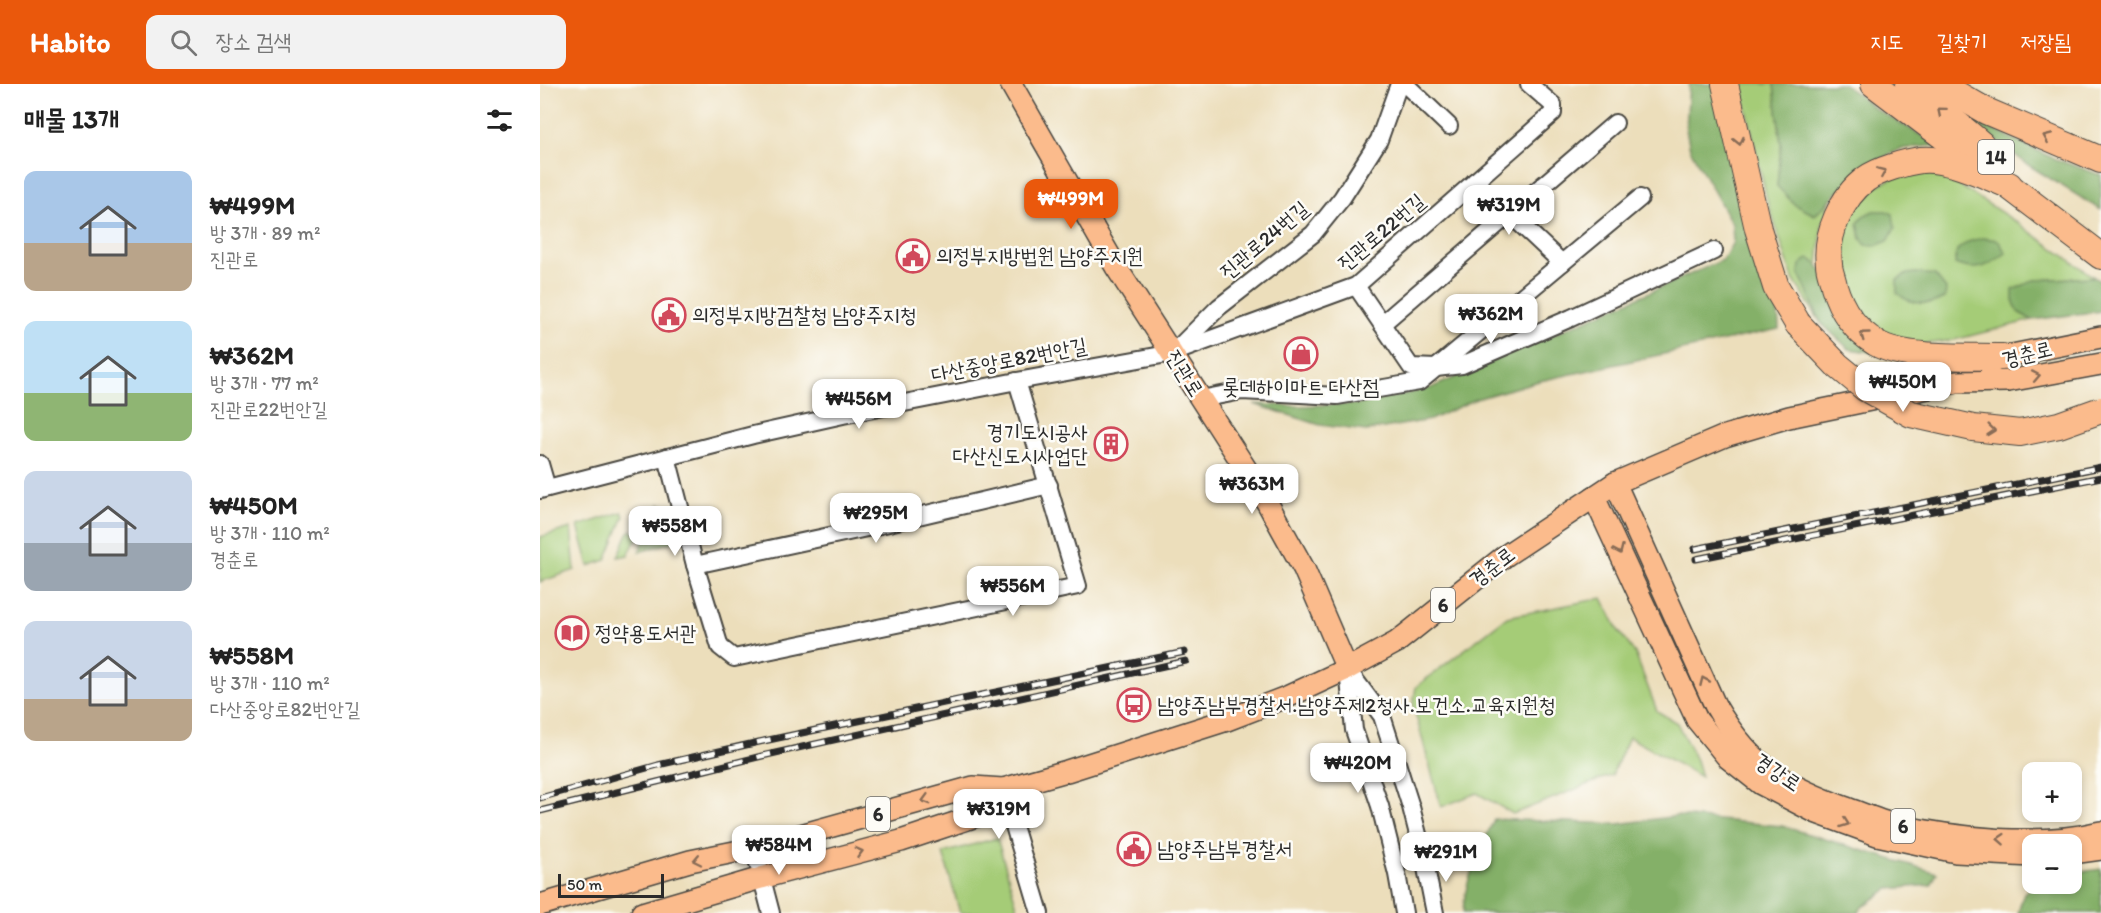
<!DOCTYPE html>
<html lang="ko">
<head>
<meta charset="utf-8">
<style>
  :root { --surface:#fff; --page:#f2f2f2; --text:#222; --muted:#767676; --accent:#ea580c }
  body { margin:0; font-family:Itim,"Poor Story",sans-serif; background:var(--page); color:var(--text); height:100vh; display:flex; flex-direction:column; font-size:22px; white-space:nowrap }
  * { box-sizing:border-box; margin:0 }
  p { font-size:20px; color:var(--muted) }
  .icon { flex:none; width:33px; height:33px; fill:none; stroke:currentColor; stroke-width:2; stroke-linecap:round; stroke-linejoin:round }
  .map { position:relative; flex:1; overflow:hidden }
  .details { display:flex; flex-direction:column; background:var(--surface); width:540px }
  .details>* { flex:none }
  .controls { position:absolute; left:1482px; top:678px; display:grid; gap:12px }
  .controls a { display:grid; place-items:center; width:60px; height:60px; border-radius:12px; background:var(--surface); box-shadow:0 3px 9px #0003; font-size:30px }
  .scale { position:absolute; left:18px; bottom:15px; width:106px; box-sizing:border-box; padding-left:6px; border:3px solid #2b2b2b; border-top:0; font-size:16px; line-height:21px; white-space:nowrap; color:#2b2b2b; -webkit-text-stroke:4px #fdfcf7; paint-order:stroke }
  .price { position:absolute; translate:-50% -51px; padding:0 14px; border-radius:12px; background:#fff; color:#222; font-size:20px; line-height:39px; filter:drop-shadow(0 2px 3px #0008) }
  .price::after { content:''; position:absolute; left:50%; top:36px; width:18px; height:14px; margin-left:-9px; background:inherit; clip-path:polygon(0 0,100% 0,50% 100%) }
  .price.active { background:var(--accent); color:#fff }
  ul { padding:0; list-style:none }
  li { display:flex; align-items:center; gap:18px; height:150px; padding:0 24px }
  li span { display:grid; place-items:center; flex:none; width:168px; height:120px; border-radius:12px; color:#555 }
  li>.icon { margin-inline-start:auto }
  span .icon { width:72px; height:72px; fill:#fffc; stroke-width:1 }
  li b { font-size:26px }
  h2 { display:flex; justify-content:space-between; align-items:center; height:72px; padding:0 24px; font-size:26px }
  header { display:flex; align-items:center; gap:36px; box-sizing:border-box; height:84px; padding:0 30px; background:var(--accent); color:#fff }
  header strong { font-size:28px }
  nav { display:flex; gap:33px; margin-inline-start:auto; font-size:21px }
  .search { width:420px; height:54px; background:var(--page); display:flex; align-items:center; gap:15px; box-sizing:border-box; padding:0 21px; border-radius:12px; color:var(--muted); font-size:22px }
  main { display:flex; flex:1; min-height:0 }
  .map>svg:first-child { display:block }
</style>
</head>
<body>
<header>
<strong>Habito</strong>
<div class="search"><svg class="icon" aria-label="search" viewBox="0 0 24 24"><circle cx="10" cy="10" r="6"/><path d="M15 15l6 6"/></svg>장소 검색</div>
<nav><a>지도</a><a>길찾기</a><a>저장됨</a></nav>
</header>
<main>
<section class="details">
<h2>매물 13개<svg class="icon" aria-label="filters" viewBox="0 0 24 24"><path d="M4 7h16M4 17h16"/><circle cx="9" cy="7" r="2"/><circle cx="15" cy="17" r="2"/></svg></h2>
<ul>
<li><span style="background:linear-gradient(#a9c7e8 60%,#b9a48a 0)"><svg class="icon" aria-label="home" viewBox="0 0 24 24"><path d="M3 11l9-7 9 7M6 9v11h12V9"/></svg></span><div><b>₩499M</b><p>방 3개 · 89 m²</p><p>진관로</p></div></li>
<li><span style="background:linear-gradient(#bfe0f5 60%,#8fb573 0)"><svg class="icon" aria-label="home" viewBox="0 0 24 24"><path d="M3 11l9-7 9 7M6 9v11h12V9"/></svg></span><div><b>₩362M</b><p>방 3개 · 77 m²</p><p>진관로22번안길</p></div></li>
<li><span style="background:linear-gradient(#c9d6e8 60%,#9aa5b1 0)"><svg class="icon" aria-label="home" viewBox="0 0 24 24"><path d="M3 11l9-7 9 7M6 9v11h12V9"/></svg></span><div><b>₩450M</b><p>방 3개 · 110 m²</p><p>경춘로</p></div></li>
<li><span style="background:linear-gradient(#c9d6e8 65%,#b9a48a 0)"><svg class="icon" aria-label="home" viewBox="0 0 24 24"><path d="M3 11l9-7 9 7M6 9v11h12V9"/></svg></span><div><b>₩558M</b><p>방 3개 · 110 m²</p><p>다산중앙로82번안길</p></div></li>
</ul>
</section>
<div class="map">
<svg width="1561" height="829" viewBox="0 0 1561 829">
  <rect width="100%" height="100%" fill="#fdfcf7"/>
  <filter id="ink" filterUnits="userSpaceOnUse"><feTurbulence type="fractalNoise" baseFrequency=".0167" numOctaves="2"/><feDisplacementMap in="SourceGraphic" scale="12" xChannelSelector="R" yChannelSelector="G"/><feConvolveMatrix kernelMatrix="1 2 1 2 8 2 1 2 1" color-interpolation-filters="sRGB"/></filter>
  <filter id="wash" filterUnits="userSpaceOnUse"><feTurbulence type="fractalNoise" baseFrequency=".008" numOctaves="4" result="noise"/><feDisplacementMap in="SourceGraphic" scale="24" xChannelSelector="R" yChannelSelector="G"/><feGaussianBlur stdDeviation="1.35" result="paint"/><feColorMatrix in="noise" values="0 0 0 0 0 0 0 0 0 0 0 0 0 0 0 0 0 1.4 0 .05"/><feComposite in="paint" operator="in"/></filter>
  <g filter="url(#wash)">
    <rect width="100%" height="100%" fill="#ecdebb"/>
    <g fill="#a5cc77" stroke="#687c51" stroke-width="1.5">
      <polygon points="1201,0 1234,0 1241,60 1237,102 1275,131 1290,117 1282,142 1278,181 1269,174 1260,182 1259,189 1281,239 1253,195 1227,116"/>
      <polygon points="1383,88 1406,93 1475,137 1554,193 1494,196 1478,228 1492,236 1414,256 1372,262 1317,241 1294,157 1328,106 1359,91"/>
      <polygon points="120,420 125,422 134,457 99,468"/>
      <polygon points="82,428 84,432 66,476 49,482 38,442"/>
      <polygon points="31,444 35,486 0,498 0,453"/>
      <polygon points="92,446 97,454 88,471 78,473 88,449"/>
      <polygon points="1062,514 1078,546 1095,569 1117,627 1137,639 1156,676 1161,693 1089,653 1072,691 973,730 937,709 901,723 873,621 876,603 967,533"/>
      <polygon points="457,754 479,829 420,829 403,769"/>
    </g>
    <g fill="#84b068" stroke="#586e4a" stroke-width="1.5">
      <polygon points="1149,0 1178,0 1238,227 1239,245 995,298 936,315 890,336 826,347 780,341 714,320 754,322 820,320 891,304 1183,176 1193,158 1192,140 1150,65 1146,45"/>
      <polygon points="1234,0 1304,0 1334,24 1398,61 1360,65 1320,86 1275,131 1255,121 1237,102 1241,60"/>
      <polygon points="1428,34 1515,75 1561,91 1561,126 1488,81"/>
      <polygon points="1333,127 1346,127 1353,130 1355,144 1348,157 1335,162 1326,161 1321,155 1318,139 1323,132"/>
      <path d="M1442,154L1458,156L1466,169C1449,182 1437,189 1415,180L1417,166L1428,158Z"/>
      <polygon points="1269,174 1278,181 1337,269 1309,265 1281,239 1259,189 1260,181"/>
      <path d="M1376,189L1395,191L1406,205L1405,214C1389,222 1370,221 1357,209V196L1367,190Z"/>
      <polygon points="1554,193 1561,198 1561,227 1492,236 1478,228 1473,216 1473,206 1494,196"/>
      <path d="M1137,732L1242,742L1397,789L1391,801L1348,805L1321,824L1319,829H923C924,796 941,765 954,735L1078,740Z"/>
      <polygon points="1561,785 1561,829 1478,829 1484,809 1496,800 1532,800 1532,789"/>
    </g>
  </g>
  <g filter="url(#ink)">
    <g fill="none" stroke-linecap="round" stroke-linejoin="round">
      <g stroke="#484641" stroke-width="20">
        <g id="minor">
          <polyline points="865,0 909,42"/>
          <polyline points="935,97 1022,179"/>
          <polyline points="816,202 871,283 896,284 1100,114"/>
          <polyline points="842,240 1075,39"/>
          <polyline points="638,264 679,223 773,150 802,114 839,56 859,0"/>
          <polyline points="661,315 702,307 797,312 879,298 896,284 922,281 1031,234 1174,167"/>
          <polyline points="127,373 155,481 180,563 194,574 538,502 477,297"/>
          <polyline points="0,380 7,404"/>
          <polyline points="0,406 213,351 303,331 477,297 633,269 816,202 1013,29 1013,21 989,0"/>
          <polyline points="155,481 336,442 509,401"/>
          <polyline points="807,585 842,632 871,723 884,774 895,829"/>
          <polyline points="808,586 814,646 840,722 857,790 864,829"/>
          <polyline points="463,705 500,829"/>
          <polyline points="214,764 231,829"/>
        </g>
      </g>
      <g stroke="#484641" stroke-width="24">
        <g id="major">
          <polyline points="471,0 576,183 724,413 764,485 807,585"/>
          <polyline points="1449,280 1462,273 1561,253"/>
          <path d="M1075,399L1175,621C1191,649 1210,674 1238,692C1258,705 1282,715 1304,723C1321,729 1339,737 1356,741C1417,755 1500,763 1561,748"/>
          <polyline points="1054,413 1157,636 1188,674 1221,700 1277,729 1337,751 1416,768 1492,772"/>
          <polyline points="1532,769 1561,765"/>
          <polyline points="0,821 150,777 214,764 433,703 463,705 527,687 687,636 749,612 807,585 857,558 965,472 1075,399 1185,352 1249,333 1417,298 1468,297 1561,280"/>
          <polyline points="102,829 221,794 361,757 442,730 463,705"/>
        </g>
      </g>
      <g stroke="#484641" stroke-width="28">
        <g id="highway">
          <polyline points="1185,0 1218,145 1236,203 1258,240"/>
          <polyline points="1334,0 1561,172"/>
          <polyline points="1369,0 1441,60"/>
          <polyline points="1399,0 1446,27 1561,76"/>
          <path d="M1462,273C1428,272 1365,276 1336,259C1315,246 1301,226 1294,202C1293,195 1289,187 1289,180C1285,151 1302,112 1326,95C1338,86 1366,78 1381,76C1407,73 1445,92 1469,101"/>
        </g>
      </g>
      <use href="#minor" stroke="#fff" stroke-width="16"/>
      <use href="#major" stroke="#fbbb8c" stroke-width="21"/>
      <use href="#highway" stroke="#fbbb8c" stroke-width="26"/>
      <g stroke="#2b2b2b" stroke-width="7">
        <g id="rail">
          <polyline points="1155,465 1561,383"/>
          <polyline points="1156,475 1561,393"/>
          <polyline points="0,714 118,681 219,658 645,568"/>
          <polyline points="0,727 222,672 646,577"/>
        </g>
      </g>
      <use href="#rail" stroke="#fdfcf7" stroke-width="4.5" stroke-dasharray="14" stroke-linecap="butt"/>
      <g stroke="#484641" stroke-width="28" stroke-linecap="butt">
        <polyline id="highway-bridge" points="1258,240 1297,281 1325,304 1371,330 1433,344 1480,349 1519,341 1561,326"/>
      </g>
      <use href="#highway-bridge" stroke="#fbbb8c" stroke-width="26"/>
    </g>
    <defs><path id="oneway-chevron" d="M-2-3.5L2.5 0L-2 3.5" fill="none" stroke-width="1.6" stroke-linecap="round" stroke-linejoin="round" transform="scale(1.5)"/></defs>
    <g stroke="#896c57">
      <use href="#oneway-chevron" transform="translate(1401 27) rotate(-140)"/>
      <use href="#oneway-chevron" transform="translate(1507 53) rotate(-157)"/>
      <use href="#oneway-chevron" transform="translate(1199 57) rotate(77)"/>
      <use href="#oneway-chevron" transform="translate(1342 88) rotate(-23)"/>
      <use href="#oneway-chevron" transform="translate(1324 251) rotate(-144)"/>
      <use href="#oneway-chevron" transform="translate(1496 292) rotate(-11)"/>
      <use href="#oneway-chevron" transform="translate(1451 346) rotate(6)"/>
      <use href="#oneway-chevron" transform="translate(1079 466) rotate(66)"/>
      <use href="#oneway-chevron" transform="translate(1164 597) rotate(-114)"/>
      <use href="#oneway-chevron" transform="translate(386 716) rotate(164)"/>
      <use href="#oneway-chevron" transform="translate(1305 739) rotate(20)"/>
      <use href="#oneway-chevron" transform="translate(1461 755) rotate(-176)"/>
      <use href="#oneway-chevron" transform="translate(319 768) rotate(-15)"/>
      <use href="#oneway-chevron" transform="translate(157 776) rotate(168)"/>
    </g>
  </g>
  <defs>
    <g id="civic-ring" transform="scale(1.725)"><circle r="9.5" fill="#fdfcf7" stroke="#d1495b" stroke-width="1.5"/><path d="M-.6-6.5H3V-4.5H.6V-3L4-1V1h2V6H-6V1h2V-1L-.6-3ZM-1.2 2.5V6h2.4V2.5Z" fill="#d1495b"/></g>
    <g id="shop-ring" transform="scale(1.725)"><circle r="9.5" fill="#fdfcf7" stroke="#d1495b" stroke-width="1.5"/><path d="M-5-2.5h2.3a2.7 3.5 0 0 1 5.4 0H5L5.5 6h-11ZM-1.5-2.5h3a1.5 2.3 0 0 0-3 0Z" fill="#d1495b"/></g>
    <g id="building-ring" transform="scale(1.725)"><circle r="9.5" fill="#fdfcf7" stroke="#d1495b" stroke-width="1.5"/><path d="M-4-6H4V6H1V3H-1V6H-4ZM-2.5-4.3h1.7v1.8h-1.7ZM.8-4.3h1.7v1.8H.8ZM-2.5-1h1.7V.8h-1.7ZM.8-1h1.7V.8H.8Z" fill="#d1495b"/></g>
    <g id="library-ring" transform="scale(1.725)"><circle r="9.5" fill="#fdfcf7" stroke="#d1495b" stroke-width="1.5"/><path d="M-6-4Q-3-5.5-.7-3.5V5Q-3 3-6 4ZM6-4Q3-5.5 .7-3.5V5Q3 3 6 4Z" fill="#d1495b"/></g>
    <g id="bus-ring" transform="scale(1.725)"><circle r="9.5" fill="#fdfcf7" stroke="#d1495b" stroke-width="1.5"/><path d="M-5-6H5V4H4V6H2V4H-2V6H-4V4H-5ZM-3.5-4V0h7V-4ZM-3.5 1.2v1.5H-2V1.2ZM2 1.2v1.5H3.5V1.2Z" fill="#d1495b"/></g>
  </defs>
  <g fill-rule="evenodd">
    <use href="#civic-ring" x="373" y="172"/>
    <use href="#civic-ring" x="129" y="231"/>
    <use href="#shop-ring" x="761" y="270"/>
    <use href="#building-ring" x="571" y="360"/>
    <use href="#library-ring" x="32" y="549"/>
    <use href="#bus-ring" x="594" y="621"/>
    <use href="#civic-ring" x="594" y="765"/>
  </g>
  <g text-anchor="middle" stroke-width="5" stroke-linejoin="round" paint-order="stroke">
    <g fill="#fdfcf7" stroke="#6a6a68" stroke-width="1.5">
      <rect x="1438" y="56" width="36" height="34" rx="4.5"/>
      <rect x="891" y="504" width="24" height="34" rx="4.5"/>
      <rect x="326" y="713" width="24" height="34" rx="4.5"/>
      <rect x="1351" y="725" width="24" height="34" rx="4.5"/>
    </g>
    <g font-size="20" font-weight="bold" fill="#2b2b2b">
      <text x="1456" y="80">14</text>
      <text x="903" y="528">6</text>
      <text x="338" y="737">6</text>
      <text x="1363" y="749">6</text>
    </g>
    <g font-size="21" fill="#2b2b2b" stroke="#fdfcf7">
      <text transform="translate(841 148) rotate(-40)" y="7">진관로22번길</text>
      <text transform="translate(724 156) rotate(-40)" y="7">진관로24번길</text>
      <text transform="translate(1487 270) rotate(-14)" y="7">경춘로</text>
      <text transform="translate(469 276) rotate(-11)" y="7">다산중앙로82번안길</text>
      <text transform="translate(645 289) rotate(58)" y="7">진관로</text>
      <text transform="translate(952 483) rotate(-38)" y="7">경춘로</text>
      <text transform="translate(1238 688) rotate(34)" y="7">경강로</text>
    </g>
    <g font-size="21" fill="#2b2b2b" stroke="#fdfcf7" text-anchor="start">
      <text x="396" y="179">의정부지방법원 남양주지원</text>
      <text x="152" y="238">의정부지방검찰청 남양주지청</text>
      <text x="761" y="310" text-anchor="middle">롯데하이마트 다산점</text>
      <text x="548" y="355" text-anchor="end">경기도시공사<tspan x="548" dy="24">다산신도시사업단</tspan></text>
      <text x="55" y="556">정약용도서관</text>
      <text x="617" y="628">남양주남부경찰서.남양주제2청사.보건소.교육지원청</text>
      <text x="617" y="772">남양주남부경찰서</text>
    </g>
  </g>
</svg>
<div class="controls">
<a>+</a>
<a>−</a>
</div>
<div class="scale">50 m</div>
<b class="price active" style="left:531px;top:146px">₩499M</b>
<b class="price" style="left:969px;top:152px">₩319M</b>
<b class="price" style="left:951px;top:261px">₩362M</b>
<b class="price" style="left:1363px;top:329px">₩450M</b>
<b class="price" style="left:319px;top:346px">₩456M</b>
<b class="price" style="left:712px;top:431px">₩363M</b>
<b class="price" style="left:336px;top:460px">₩295M</b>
<b class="price" style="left:135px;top:473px">₩558M</b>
<b class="price" style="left:473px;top:533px">₩556M</b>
<b class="price" style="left:818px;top:710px">₩420M</b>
<b class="price" style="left:459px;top:756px">₩319M</b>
<b class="price" style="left:239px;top:792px">₩584M</b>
<b class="price" style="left:906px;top:799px">₩291M</b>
</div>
</main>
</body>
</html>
